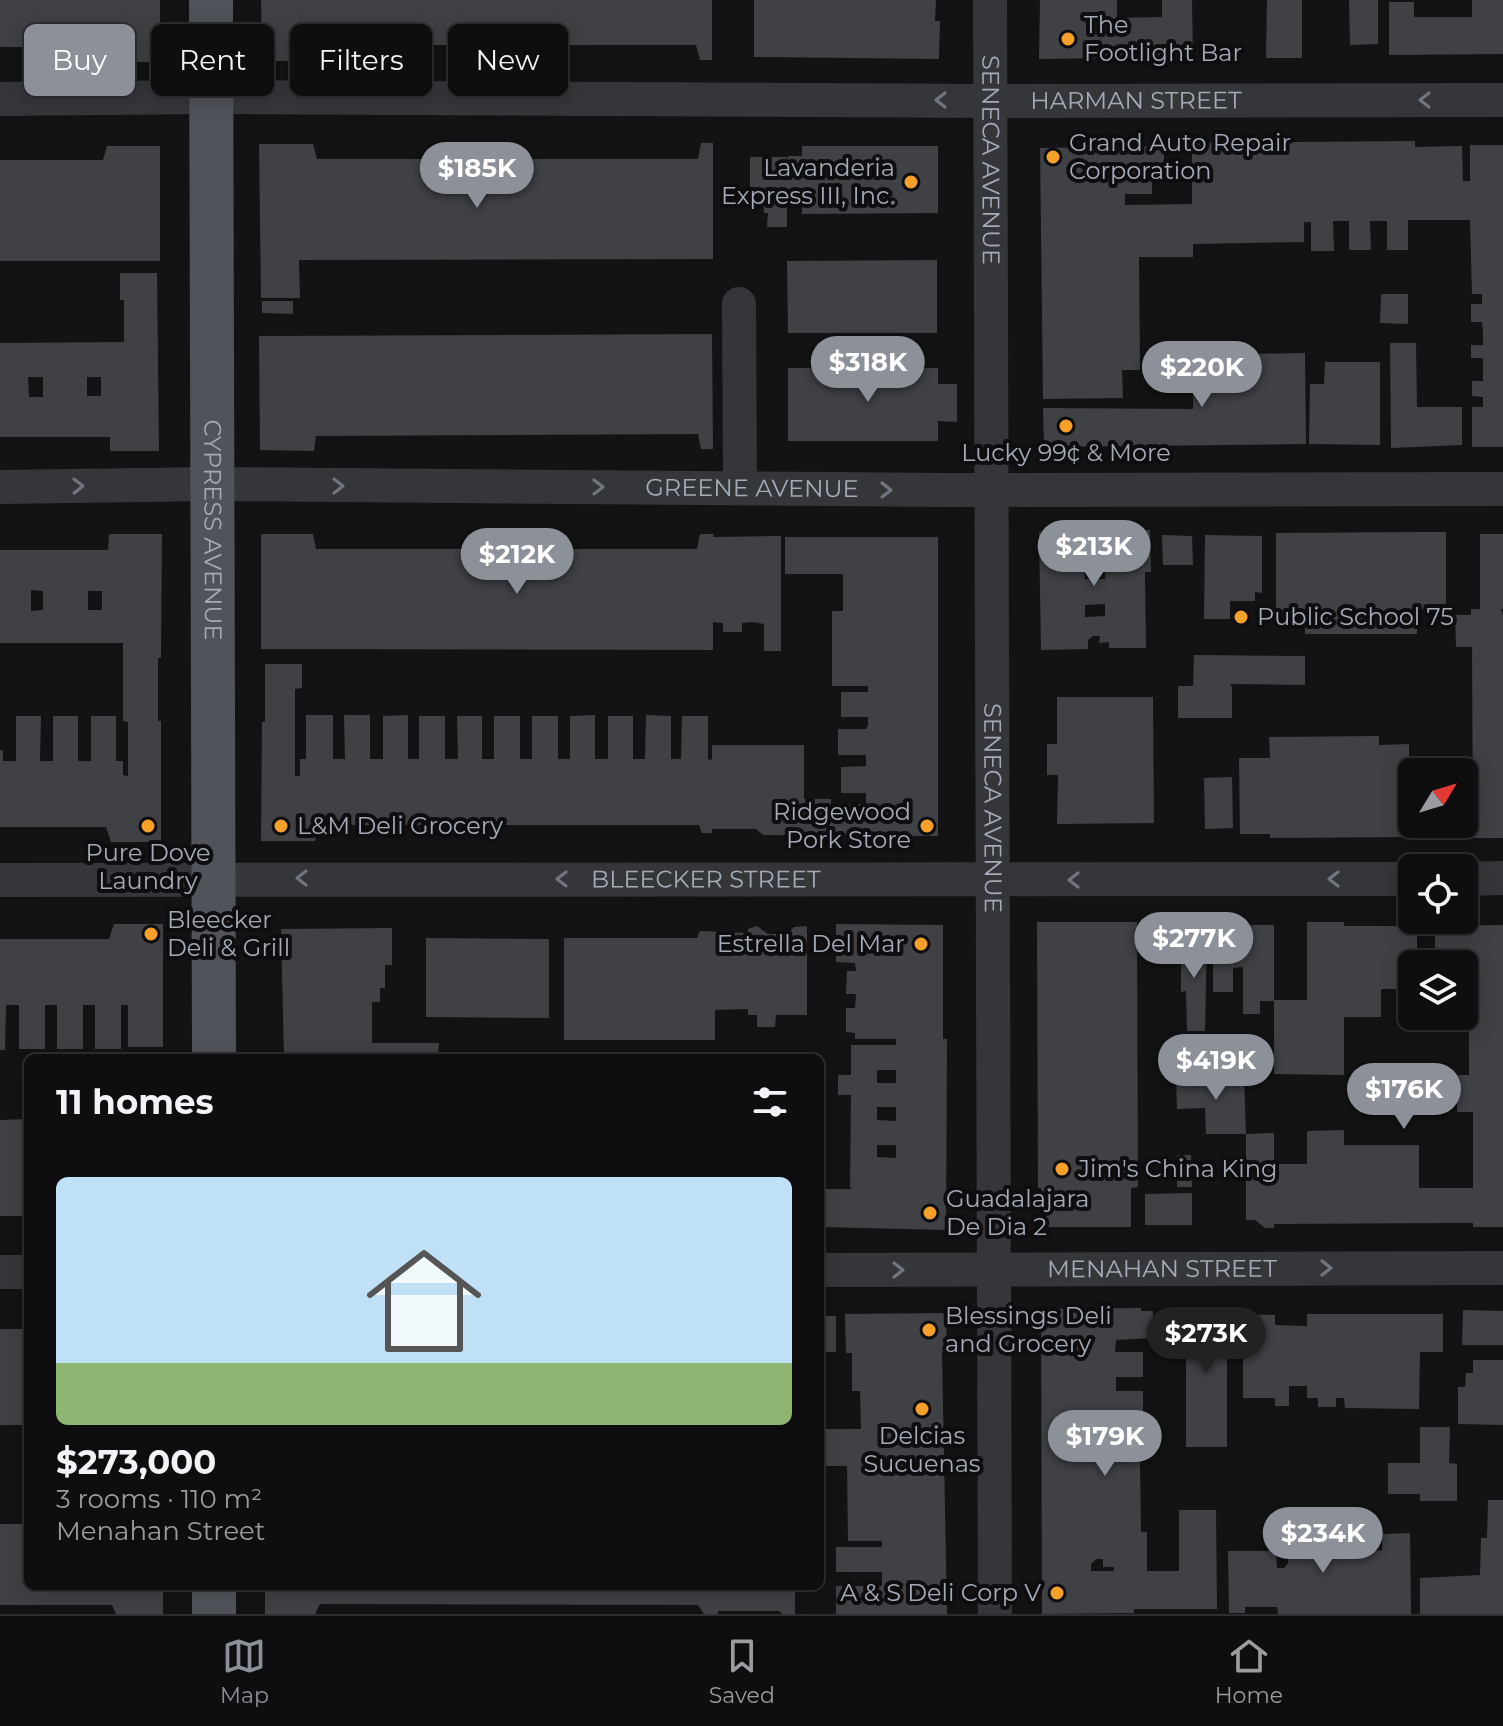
<!DOCTYPE html>
<html lang="en">
<head>
<meta charset="utf-8">
<style>
  :root { --surface:#0e0e10; --page:#1c1c1e; --text:#f1f3f6; --muted:#9b9c9f; --line:#2e2e30; --accent:#8c9099 }
  body { margin:0; font-family:Montserrat,sans-serif; background:var(--page); color:var(--text); height:100vh; display:flex; flex-direction:column; font-size:30px; white-space:nowrap }
  * { box-sizing:border-box; margin:0 }
  p { font-size:26px; color:var(--muted) }
  .icon { flex:none; width:44px; height:44px; fill:none; stroke:currentColor; stroke-width:2; stroke-linecap:round; stroke-linejoin:round }
  .map { position:relative; flex:1; overflow:hidden }
  .side { position:absolute; left:24px; top:1054px; width:800px; height:536px; display:flex; flex-direction:column; background:var(--surface); border-radius:12px; box-shadow:0 4px 20px #0003,0 0 0 2px var(--line) }
  .side>* { flex:none }
  .hud { position:absolute; left:24px; top:24px; width:800px; height:72px; display:flex; gap:16px }
  .needle { width:52px; rotate:52deg }
  .fabs { position:absolute; left:1398px; top:758px; display:grid; gap:16px }
  .fabs a { display:grid; place-items:center; width:80px; height:80px; border-radius:12px; background:var(--surface); box-shadow:0 4px 20px #0003,0 0 0 2px var(--line); font-size:40px }
  .price { position:absolute; translate:-50% -68px; padding:0 18px; border-radius:28px; background:var(--accent); color:#fff; font-size:26px; line-height:52px; filter:drop-shadow(0 2px 4px #0008) }
  .price::after { content:''; position:absolute; left:50%; top:48px; width:24px; height:18px; margin-left:-12px; background:inherit; clip-path:polygon(0 0,100% 0,50% 100%) }
  .price.on { background:#222; color:#fff }
  ul { padding:0; list-style:none }
  li { display:grid; align-content:center; gap:16px; height:424px; padding:0 32px }
  li+li { border-top:2px solid var(--line) }
  li span { display:grid; place-items:center; height:248px; border-radius:12px; color:#555 }
  li>.icon { margin-inline-start:auto }
  span .icon { width:144px; height:144px; fill:#fffc; stroke-width:1 }
  li b { font-size:34px }
  h2 { display:flex; justify-content:space-between; align-items:center; height:96px; padding:0 32px; font-size:34px }
  .pill { padding:0 28px; border-radius:12px; background:var(--surface); box-shadow:0 4px 20px #0003,0 0 0 2px var(--line); font-size:28px; line-height:72px }
  .pill.on { background:var(--accent); color:#fff }
  .tabs { display:flex; justify-content:space-around; align-items:center; height:112px; border-top:2px solid var(--line); background:var(--surface); font-size:22px; color:var(--muted) }
  .tabs a { display:grid; justify-items:center; gap:4px }
  .tabs .on { color:var(--accent) }
  .map>svg:first-child { display:block }
</style>
</head>
<body>
<div class="map">
<svg width="1503" height="1614" viewBox="0 0 1503 1614">
  <rect width="100%" height="100%" fill="#131315"/>
  <g fill="#3f4145" fill-rule="evenodd">
    <polygon points="0,0 160,0 160,62 106,62 106,47 0,47"/>
    <polygon points="261,0 712,0 712,60 700,60 696,45 314,45 312,61 262,61"/>
    <polygon points="754,0 936,0 935,21 940,21 939,59 754,57"/>
    <polygon points="1040,0 1117,0 1117,18 1162,17 1162,0 1192,0 1193,57 1039,59"/>
    <polygon points="1267,0 1302,0 1302,58 1266,58"/>
    <polygon points="1349,0 1378,0 1378,44 1350,45"/>
    <polygon points="1472,0 1503,0 1503,54 1389,55 1389,2 1414,2 1414,17 1472,17"/>
    <polygon points="1415,141 1415,147 1462,146 1463,181 1470,181 1470,145 1503,145 1503,447 1472,447 1472,407 1483,407 1483,397 1472,396 1472,381 1483,381 1483,358 1471,358 1471,345 1483,345 1483,333 1482,322 1471,322 1471,304 1482,304 1482,294 1472,294 1470,220 1408,220 1408,250 1387,250 1387,221 1370,221 1371,250 1349,250 1349,221 1333,221 1334,251 1311,251 1311,222 1304,222 1304,242 1193,244 1193,257 1139,257 1140,370 1122,370 1123,398 1043,399 1040,148 1164,146 1164,172 1152,173 1152,194 1125,194 1125,205 1192,204 1192,143"/>
    <polygon points="701,143 713,143 713,259 299,260 300,298 261,298 259,144 313,144 317,159 698,159"/>
    <polygon points="107,146 160,146 160,261 0,261 0,160 103,160"/>
    <polygon points="802,146 938,146 938,213 802,214 802,202 787,202 787,227 767,227 768,213 764,213 763,194 750,195 750,157 787,157 788,178 788,156 802,156"/>
    <polygon points="937,260 937,333 788,333 787,261"/>
    <path d="M120,273H157L159,451H110V437H0V343L124,342V300H120ZM28,377H43V397H29ZM87,377H101V396H87Z"/>
    <polygon points="1381,294 1408,294 1408,324 1380,323"/>
    <polygon points="262,301 293,301 293,314 262,313"/>
    <polygon points="712,334 713,449 701,449 698,434 316,436 314,451 260,450 259,336"/>
    <polygon points="1390,343 1416,343 1417,407 1462,407 1462,445 1391,448"/>
    <polygon points="1305,353 1306,444 1044,447 1043,408 1193,409 1193,355"/>
    <polygon points="1325,362 1380,362 1380,445 1309,444 1310,384 1324,384"/>
    <polygon points="788,368 938,368 938,384 957,384 957,422 938,421 938,441 788,441"/>
    <path d="M1150,530L1151,572H1145L1146,648H1109V642L1099,643L1100,636H1093L1088,640V649L1041,650L1039,532ZM1084,568H1105V579H1085ZM1105,604V616L1085,617V605Z"/>
    <polygon points="1417,532 1446,532 1446,609 1417,609 1417,634 1305,634 1305,617 1276,617 1276,533"/>
    <path d="M109,534H162L161,658H158V721H161V842H111L106,827H0V750H3V761H16V716H41L40,761H53V716H78V761H91V716H116V761H123V775L128,776V722L123,721V643H0V550H108ZM31,590L43,591V610L31,611ZM88,591H102V610H88Z"/>
    <polygon points="261,534 313,534 316,549 697,549 700,534 714,534 713,537 781,536 781,651 764,651 764,624 752,622 742,623 742,632 723,632 723,623 713,622 713,650 261,649"/>
    <polygon points="1480,534 1503,534 1503,609 1501,609 1503,616 1503,838 1473,838 1472,647 1456,647 1455,615 1471,615 1471,609 1480,609"/>
    <polygon points="1162,535 1192,536 1193,565 1163,565"/>
    <polygon points="1205,535 1262,536 1262,593 1255,592 1255,601 1230,601 1230,619 1204,619"/>
    <polygon points="785,537 938,537 938,836 763,835 756,829 712,829 712,833 702,833 699,825 318,825 315,841 261,841 262,722 265,722 265,664 302,664 302,688 295,689 295,776 300,776 300,759 306,759 306,715 333,715 333,759 345,759 344,715 370,715 370,759 383,759 383,716 408,715 408,759 419,759 419,716 445,716 445,759 458,759 457,716 482,716 482,759 494,759 494,716 520,716 520,759 532,759 532,716 558,716 558,759 570,759 570,716 595,715 595,759 608,759 608,716 633,716 633,759 645,759 646,715 671,716 671,759 681,759 682,716 708,716 708,759 712,760 712,745 804,745 804,799 831,799 831,805 866,804 866,793 841,793 841,767 866,766 866,755 838,755 838,729 866,729 868,725 868,717 841,717 841,692 868,692 868,686 832,686 832,611 843,611 843,574 785,574"/>
    <polygon points="1194,655 1305,656 1305,685 1230,684 1232,687 1232,718 1178,718 1178,686 1193,686"/>
    <polygon points="1057,697 1153,697 1154,823 1057,824 1058,775 1047,775 1047,744 1057,744"/>
    <polygon points="1379,736 1379,745 1409,744 1409,837 1270,838 1270,834 1240,834 1239,758 1270,758 1269,737"/>
    <polygon points="1232,777 1233,828 1205,829 1204,778"/>
    <polygon points="1417,824 1463,824 1464,833 1418,834"/>
    <polygon points="1037,922 1137,922 1138,1187 1131,1188 1131,1227 1042,1227 1041,1188 1038,1188"/>
    <polygon points="1307,922 1344,922 1344,926 1417,926 1417,964 1412,964 1412,989 1381,989 1381,1017 1344,1017 1344,1075 1274,1074 1274,1000 1307,1000"/>
    <polygon points="114,924 163,924 163,1047 128,1047 128,1005 121,1005 121,1049 95,1049 95,1005 83,1005 83,1049 57,1049 57,1005 45,1005 45,1049 19,1049 19,1005 6,1005 5,1050 0,1050 0,939 109,939"/>
    <path d="M836,924L943,925V1039H947L946,1230L820,1227V1189H853L850,1188L851,1095H838V1075H851V1045H896V1039H855V1033L846,1032V1008H855L856,994H846L847,971H856L855,963L836,962ZM877,1070H896V1083H877ZM877,1107H896V1121L877,1120ZM877,1145H896V1158L877,1157Z"/>
    <polygon points="1213,925 1274,925 1274,1001 1260,1001 1260,1014 1243,1014 1243,967 1233,968 1233,992 1213,992"/>
    <polygon points="1503,925 1503,1227 1473,1227 1473,1223 1445,1223 1274,1224 1274,1228 1265,1228 1255,1220 1246,1220 1246,1134 1274,1133 1274,1164 1307,1164 1307,1131 1344,1130 1344,1145 1419,1145 1419,1188 1473,1188 1473,1112 1457,1112 1457,1075 1469,1075 1469,984 1464,984 1464,964 1425,964 1425,955 1435,955 1435,926"/>
    <polygon points="757,926 768,934 787,934 794,927 807,926 807,1015 776,1015 775,1027 757,1027 757,1015 748,1015 748,1009 715,1010 715,1040 564,1040 564,938 697,938 700,931 748,933 748,929"/>
    <polygon points="392,928 392,965 385,965 385,988 380,988 380,1002 372,1002 372,1043 439,1043 438,1058 284,1058 281,929"/>
    <polygon points="1181,936 1207,936 1205,1031 1187,1031 1186,991 1181,992"/>
    <polygon points="426,938 549,939 549,1018 426,1017"/>
    <polygon points="1244,1076 1246,1134 1206,1134 1205,1108 1177,1109 1176,1078"/>
    <polygon points="28,1119 28,1216 0,1216 0,1120"/>
    <polygon points="1177,1155 1191,1155 1192,1187 1177,1187"/>
    <polygon points="1192,1193 1192,1225 1145,1225 1145,1194"/>
    <path d="M1141,1308V1311H1153V1338L1116,1340L1115,1352H1143V1377H1116V1391H1143V1415L1116,1416V1427H1143L1144,1455H1116V1461L1140,1460L1141,1532H1147V1571H1179V1510H1216L1217,1609H1134V1613L1042,1614L1041,1309ZM1096,1559H1103V1567H1114V1571H1091V1564Z"/>
    <polygon points="1463,1310 1503,1311 1503,1345 1462,1345"/>
    <polygon points="946,1313 947,1352 942,1352 947,1614 836,1614 836,1586 882,1586 882,1572 836,1572 836,1547 882,1547 882,1541 848,1541 847,1466 820,1466 820,1429 861,1429 860,1391 852,1391 852,1353 846,1353 845,1314"/>
    <polygon points="1243,1314 1275,1315 1275,1325 1307,1326 1307,1314 1443,1314 1443,1352 1420,1352 1419,1409 1345,1408 1344,1398 1336,1398 1336,1407 1318,1407 1318,1398 1307,1398 1307,1386 1289,1386 1289,1406 1275,1406 1275,1398 1243,1398"/>
    <polygon points="1176,1315 1237,1315 1237,1350 1227,1350 1227,1447 1186,1447 1186,1350 1176,1350"/>
    <rect x="820" y="1316" width="16" height="36"/>
    <rect x="0" y="1329" width="28" height="96"/>
    <polygon points="1473,1360 1503,1360 1503,1425 1458,1424 1458,1387 1465,1387 1466,1373 1473,1373"/>
    <polygon points="1420,1427 1450,1427 1449,1463 1457,1464 1457,1501 1420,1501 1420,1494 1388,1494 1388,1463 1420,1463"/>
    <polygon points="1488,1500 1503,1500 1503,1614 1420,1614 1420,1578 1480,1575 1481,1538 1487,1538"/>
    <polygon points="1344,1523 1344,1551 1382,1550 1382,1534 1410,1533 1411,1614 1278,1614 1277,1607 1245,1607 1245,1613 1229,1613 1228,1551 1276,1551 1277,1568 1284,1568 1288,1563 1288,1557 1282,1556 1282,1546 1277,1546 1276,1524"/>
    <polygon points="0,1524 28,1524 28,1586 163,1586 163,1614 116,1614 112,1605 0,1605"/>
    <polygon points="265,1586 795,1586 795,1614 782,1614 779,1611 718,1611 718,1614 704,1614 698,1605 320,1604 315,1614 265,1614"/>
  </g>
  <g fill="none" stroke-linecap="round" stroke-linejoin="round">
    <g stroke="#34363a" stroke-width="34">
      <path id="s1" d="M990,0L995,1614"/>
      <path id="s2" d="M0,99L211,97L991,101L1503,100"/>
      <polyline points="739,304 740,488"/>
      <path id="s3" d="M0,487L212,484L949,490L1503,489"/>
      <polyline points="1464,879 1503,878"/>
      <path id="s4" d="M0,880L1412,879"/>
      <path id="s5" d="M820,1270L1503,1268"/>
      <polyline points="0,1272 28,1272"/>
    </g>
    <g stroke="#505359" stroke-width="44">
      <path id="s6" d="M211,0L214,1058"/>
      <polyline points="214,1614 214,1586"/>
    </g>
  </g>
  <defs><path id="oneway-chevron" d="M-2-3.5L2.5 0L-2 3.5" fill="none" stroke-width="1.6" stroke-linecap="round" stroke-linejoin="round" transform="scale(2)"/></defs>
  <g stroke="#72767e">
    <use href="#oneway-chevron" transform="translate(941 100) rotate(-180)"/>
    <use href="#oneway-chevron" transform="translate(1425 100) rotate(180)"/>
    <use href="#oneway-chevron" transform="translate(78 486) rotate(-1)"/>
    <use href="#oneway-chevron" transform="translate(338 486)"/>
    <use href="#oneway-chevron" transform="translate(598 487)"/>
    <use href="#oneway-chevron" transform="translate(886 490)"/>
    <use href="#oneway-chevron" transform="translate(302 878) rotate(-180)"/>
    <use href="#oneway-chevron" transform="translate(562 879) rotate(-180)"/>
    <use href="#oneway-chevron" transform="translate(1334 879) rotate(180)"/>
    <use href="#oneway-chevron" transform="translate(1074 880) rotate(180)"/>
    <use href="#oneway-chevron" transform="translate(1326 1268)"/>
    <use href="#oneway-chevron" transform="translate(898 1270)"/>
  </g>
  <g fill="#f7a029" stroke="#0e0e10" stroke-width="3">
    <circle cx="1068" cy="39" r="8"/>
    <circle cx="1053" cy="157" r="8"/>
    <circle cx="911" cy="182" r="8"/>
    <circle cx="1066" cy="426" r="8"/>
    <circle cx="1241" cy="617" r="8"/>
    <circle cx="148" cy="826" r="8"/>
    <circle cx="281" cy="826" r="8"/>
    <circle cx="927" cy="826" r="8"/>
    <circle cx="151" cy="934" r="8"/>
    <circle cx="921" cy="944" r="8"/>
    <circle cx="1062" cy="1169" r="8"/>
    <circle cx="930" cy="1213" r="8"/>
    <circle cx="929" cy="1330" r="8"/>
    <circle cx="922" cy="1409" r="8"/>
    <circle cx="1057" cy="1593" r="8"/>
  </g>
  <g text-anchor="middle" stroke-width="8" stroke-linejoin="round" paint-order="stroke">
    <g font-size="24" fill="#a4abb6" stroke="#0e0e10" text-anchor="start">
      <text x="1084" y="33">The<tspan x="1084" dy="28">Footlight Bar</tspan></text>
      <text x="1069" y="151">Grand Auto Repair<tspan x="1069" dy="28">Corporation</tspan></text>
      <text x="895" y="176" text-anchor="end">Lavanderia<tspan x="895" dy="28">Express III, Inc.</tspan></text>
      <text x="1066" y="461" text-anchor="middle">Lucky 99¢ &amp; More</text>
      <text x="1257" y="625">Public School 75</text>
      <text x="911" y="820" text-anchor="end">Ridgewood<tspan x="911" dy="28">Pork Store</tspan></text>
      <text x="297" y="834">L&amp;M Deli Grocery</text>
      <text x="148" y="861" text-anchor="middle">Pure Dove<tspan x="148" dy="28">Laundry</tspan></text>
      <text x="167" y="928">Bleecker<tspan x="167" dy="28">Deli &amp; Grill</tspan></text>
      <text x="905" y="952" text-anchor="end">Estrella Del Mar</text>
      <text x="1078" y="1177">Jim's China King</text>
      <text x="946" y="1207">Guadalajara<tspan x="946" dy="28">De Dia 2</tspan></text>
      <text x="945" y="1324">Blessings Deli<tspan x="945" dy="28">and Grocery</tspan></text>
      <text x="922" y="1444" text-anchor="middle">Delcias<tspan x="922" dy="28">Sucuenas</tspan></text>
      <text x="1041" y="1601" text-anchor="end">A &amp; S Deli Corp V</text>
    </g>
    <g font-size="24" fill="#a4abb6" stroke="#0e0e10">
      <text dy="8" stroke="none"><textPath href="#s2" startOffset="1136">HARMAN STREET</textPath></text>
      <text dy="8" stroke="none"><textPath href="#s1" startOffset="160">SENECA AVENUE</textPath></text>
      <text dy="8" stroke="none"><textPath href="#s3" startOffset="752">GREENE AVENUE</textPath></text>
      <text dy="8" stroke="none"><textPath href="#s6" startOffset="530">CYPRESS AVENUE</textPath></text>
      <text dy="8" stroke="none"><textPath href="#s1" startOffset="808">SENECA AVENUE</textPath></text>
      <text dy="8" stroke="none"><textPath href="#s4" startOffset="706">BLEECKER STREET</textPath></text>
      <text dy="8" stroke="none"><textPath href="#s5" startOffset="342">MENAHAN STREET</textPath></text>
    </g>
  </g>
</svg>
<div class="fabs">
<a><svg class="needle" viewBox="-14 -14 28 28"><path d="M0-13l5 13h-10z" fill="#e53935"/><path d="M0 13l5-13h-10z" fill="#9b9c9f"/></svg></a>
<a><svg class="icon" aria-label="locate" viewBox="0 0 24 24"><circle cx="12" cy="12" r="6"/><path d="M12 2v4M12 18v4M2 12h4M18 12h4"/></svg></a>
<a><svg class="icon" aria-label="layers" viewBox="0 0 24 24"><path d="M12 4l9 5-9 5-9-5zM3 14l9 5 9-5"/></svg></a>
</div>
<b class="price" style="left:477px;top:210px">$185K</b>
<b class="price" style="left:868px;top:404px">$318K</b>
<b class="price" style="left:1202px;top:409px">$220K</b>
<b class="price" style="left:1094px;top:588px">$213K</b>
<b class="price" style="left:517px;top:596px">$212K</b>
<b class="price" style="left:1194px;top:980px">$277K</b>
<b class="price" style="left:1216px;top:1102px">$419K</b>
<b class="price" style="left:1404px;top:1131px">$176K</b>
<b class="price on" style="left:1206px;top:1375px">$273K</b>
<b class="price" style="left:1105px;top:1478px">$179K</b>
<b class="price" style="left:1323px;top:1575px">$234K</b>
<div class="hud">
<a class="pill on">Buy</a>
<a class="pill">Rent</a>
<a class="pill">Filters</a>
<a class="pill">New</a>
</div>
<section class="side">
<h2>11 homes<svg class="icon" aria-label="filters" viewBox="0 0 24 24"><path d="M4 7h16M4 17h16"/><circle cx="9" cy="7" r="2"/><circle cx="15" cy="17" r="2"/></svg></h2>
<ul>
<li><span style="background:linear-gradient(#bfe0f5 75%,#8fb573 0)"><svg class="icon" aria-label="home" viewBox="0 0 24 24"><path d="M3 11l9-7 9 7M6 9v11h12V9"/></svg></span><div><b>$273,000</b><p>3 rooms · 110 m²</p><p>Menahan Street</p></div></li>
</ul>
</section>
</div>
<nav class="tabs">
<a class="on"><svg class="icon" aria-label="map" viewBox="0 0 24 24"><path d="M3 6l6-2 6 2 6-2v14l-6 2-6-2-6 2zM9 4v14M15 6v14"/></svg>Map</a>
<a><svg class="icon" aria-label="saved" viewBox="0 0 24 24"><path d="M7 4h10v16l-5-4-5 4z"/></svg>Saved</a>
<a><svg class="icon" aria-label="home" viewBox="0 0 24 24"><path d="M3 11l9-7 9 7M6 9v11h12V9"/></svg>Home</a>
</nav>
</body>
</html>
